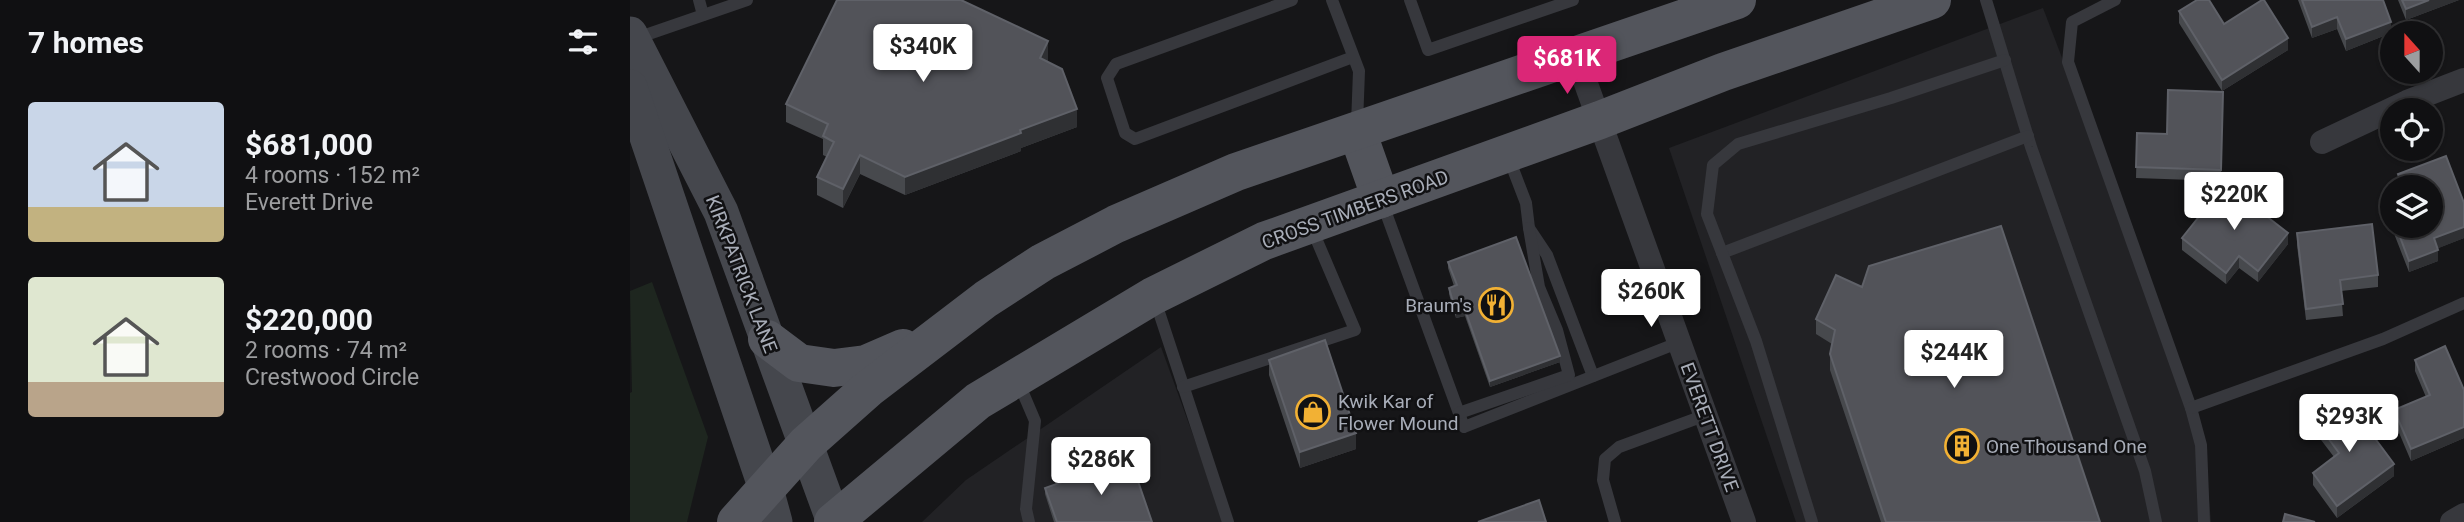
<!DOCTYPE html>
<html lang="en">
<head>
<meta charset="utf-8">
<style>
  :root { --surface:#101012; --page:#1e1e20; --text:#f1f3f6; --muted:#9c9d9f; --line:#303032; --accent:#db2777 }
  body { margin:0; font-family:Roboto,sans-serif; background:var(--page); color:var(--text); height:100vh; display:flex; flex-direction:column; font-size:26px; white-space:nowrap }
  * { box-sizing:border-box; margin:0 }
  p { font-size:23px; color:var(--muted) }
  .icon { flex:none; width:38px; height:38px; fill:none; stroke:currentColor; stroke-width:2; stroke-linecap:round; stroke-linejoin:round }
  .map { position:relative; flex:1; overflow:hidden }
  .side { display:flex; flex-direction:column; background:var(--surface); width:630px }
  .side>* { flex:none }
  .needle { width:46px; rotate:339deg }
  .controls { position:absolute; left:1750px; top:21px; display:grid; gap:14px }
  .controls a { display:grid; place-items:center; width:63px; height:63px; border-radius:50%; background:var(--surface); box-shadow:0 2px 5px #0004,0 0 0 2px var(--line); font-size:35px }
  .price { position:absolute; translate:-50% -60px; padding:0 16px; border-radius:7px; background:#fff; color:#222; font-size:23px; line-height:46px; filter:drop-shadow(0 2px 4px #0008) }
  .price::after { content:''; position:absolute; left:50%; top:42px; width:21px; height:16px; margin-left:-10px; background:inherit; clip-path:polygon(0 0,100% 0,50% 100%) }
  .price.on { background:var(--accent); color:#fff }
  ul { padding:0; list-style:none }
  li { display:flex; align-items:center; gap:21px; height:175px; padding:0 28px }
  li span { display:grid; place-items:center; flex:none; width:196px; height:140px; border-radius:7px; color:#555 }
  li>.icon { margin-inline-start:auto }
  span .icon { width:84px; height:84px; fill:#fffc; stroke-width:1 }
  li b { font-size:30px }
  h2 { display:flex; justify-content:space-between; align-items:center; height:84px; padding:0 28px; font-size:30px }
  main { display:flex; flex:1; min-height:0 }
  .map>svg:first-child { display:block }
</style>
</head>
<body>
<main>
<section class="side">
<h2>7 homes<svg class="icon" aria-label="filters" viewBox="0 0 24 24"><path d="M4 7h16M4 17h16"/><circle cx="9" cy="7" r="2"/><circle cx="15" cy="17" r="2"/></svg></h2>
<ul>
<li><span style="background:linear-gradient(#c9d6e8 75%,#c2b280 0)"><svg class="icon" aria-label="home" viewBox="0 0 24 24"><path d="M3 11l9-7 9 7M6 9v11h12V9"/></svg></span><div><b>$681,000</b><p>4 rooms · 152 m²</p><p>Everett Drive</p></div></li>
<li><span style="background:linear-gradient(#dfe7d0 75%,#b9a48a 0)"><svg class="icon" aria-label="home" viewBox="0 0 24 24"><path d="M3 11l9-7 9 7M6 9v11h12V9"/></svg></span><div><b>$220,000</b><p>2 rooms · 74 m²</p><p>Crestwood Circle</p></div></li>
</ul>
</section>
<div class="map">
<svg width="1834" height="522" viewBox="0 0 1834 522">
  <rect width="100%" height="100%" fill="#161618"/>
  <g fill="#222225">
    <polygon points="1413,8 1563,401 1578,487 1581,522 1166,522 1039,148"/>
    <polygon points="531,347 588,504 596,522 292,522 336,480"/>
  </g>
  <polygon fill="#1e261f" points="22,282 78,437 57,522 0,522 0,393 2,392 0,291"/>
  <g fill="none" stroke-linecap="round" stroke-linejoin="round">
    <g stroke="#37383d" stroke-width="12">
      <polyline points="69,0 73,15"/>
      <polyline points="662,0 486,64 477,78 495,133 505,139 723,57"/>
      <polyline points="702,0 729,71 727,124"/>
      <polyline points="780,0 798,50 943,0"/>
      <polyline points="1356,0 1401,147 1515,471 1526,522"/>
      <polyline points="1485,0 1442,22 1438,62 1561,408 1571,445 1574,522"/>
      <polyline points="4,39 117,0"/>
      <polyline points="878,156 896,203 899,228 917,255 963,376"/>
      <polyline points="752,202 834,427 1050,342"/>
      <polyline points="1092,253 1398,136"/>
      <polyline points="525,300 598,522"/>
      <polyline points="388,381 405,421 396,509 399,522"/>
      <polyline points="553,387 725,330 682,229"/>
      <polyline points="1561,408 1753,339 1834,303"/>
      <polyline points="829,413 939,375 927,330 909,287 899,228"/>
      <polyline points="985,522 973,480 975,459 989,447 1076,415"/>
      <polyline points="1182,522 1126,341 1077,214 1083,165 1108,144 1261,98 1375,60"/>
    </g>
    <g stroke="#37383d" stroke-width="24">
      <polyline points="946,56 1114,522"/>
      <polyline points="1692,142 1777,102 1834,80"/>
      <polyline points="1822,522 1834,515"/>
    </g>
    <g stroke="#45474d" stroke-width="35">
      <polyline points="0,34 91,212 204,522"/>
      <polyline points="0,87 136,489 145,522"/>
    </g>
    <g stroke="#53555c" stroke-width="38">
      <polyline points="727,131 751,199"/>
      <polyline points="137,339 169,363 204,368 236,364 273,348"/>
      <polyline points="106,522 176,444 238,389 356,299 413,262 486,224 606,172 1107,0"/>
      <polyline points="203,522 348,401 523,296 634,241 970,120 1093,72 1302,0"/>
    </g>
  </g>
  <g fill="#47494d">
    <polygon points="1668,0 1753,0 1761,33 1716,51 1707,29 1682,38"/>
    <polygon points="1768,0 1829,0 1776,20"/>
    <polygon points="1549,11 1594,24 1658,50 1592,91 1549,23"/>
    <polygon points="418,60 417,62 447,127 391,148 391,151 275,195 230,174 213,208 187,195 187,177 197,157 193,155 193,139 156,122 156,104"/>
    <polygon points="1593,92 1591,181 1506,178 1507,133 1537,134"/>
    <polygon points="1816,156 1834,203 1834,238 1808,248 1808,261 1779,272 1756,213 1756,201 1762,199 1762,226 1801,226 1801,187 1768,187 1768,174"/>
    <polygon points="1667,233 1748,275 1748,287 1711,291 1713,316 1676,320 1667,245"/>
    <polygon points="1552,238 1658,244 1628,282 1609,268 1596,284 1552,250"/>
    <polygon points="818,262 930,362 860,387 835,316 826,318 819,294 819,288 824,286 818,268"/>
    <polygon points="1206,275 1470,522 1251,522 1200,370 1200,354 1202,344 1186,334 1186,319"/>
    <polygon points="639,360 726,449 670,468 639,375"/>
    <polygon points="1785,360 1834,390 1834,438 1781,461 1764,421 1764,410 1796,397 1785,371"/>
    <polygon points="1685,420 1764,476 1707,518 1683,485 1683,473 1704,457 1685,432"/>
    <polygon points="415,488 522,522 424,522 415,494"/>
  </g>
  <g fill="#2f3033">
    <polygon points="1799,0 1829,0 1776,20 1776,9"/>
    <polygon points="1707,17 1707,29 1682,38 1682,27"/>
    <polygon points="1761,22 1761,33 1716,51 1716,39"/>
    <polygon points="1658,38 1658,50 1592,91 1592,80"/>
    <polygon points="418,41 418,60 410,77 410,58"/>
    <polygon points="447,109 447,127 391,148 391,151 275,195 275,177 390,130"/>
    <polygon points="230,155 230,174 213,208 213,189"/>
    <polygon points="1834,227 1834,238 1804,250 1804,238"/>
    <polygon points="1658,233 1658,244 1628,282 1628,271"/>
    <polygon points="1808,250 1808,261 1779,272 1779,261"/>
    <polygon points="1609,256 1609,268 1596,284 1596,273"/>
    <polygon points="835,310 835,316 826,318 826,312"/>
    <polygon points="930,356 930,362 860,387 860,381"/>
    <polygon points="1834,427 1834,438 1781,461 1781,449"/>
    <polygon points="726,433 726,449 670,468 670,452"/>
    <polygon points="1764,464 1764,476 1707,518 1707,506"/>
  </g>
  <g fill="#525359" stroke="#5f6168" stroke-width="2">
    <polygon points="207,0 331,0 418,41 410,58 432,69 447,109 390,130 391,133 275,177 230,155 213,189 187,177 204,142 193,136 198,124 156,104"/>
    <polygon points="1567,0 1579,0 1594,24 1632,0 1634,0 1658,38 1592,80 1549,11"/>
    <polygon points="1672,0 1753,0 1761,22 1716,39 1707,17 1682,27"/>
    <polygon points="1772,0 1799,0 1776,9"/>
    <polygon points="1538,90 1593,92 1591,170 1506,167 1507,133 1537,134"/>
    <polygon points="1816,156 1834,203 1834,227 1804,238 1808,250 1779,261 1766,226 1801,226 1801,187 1773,187 1768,174"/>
    <polygon points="1595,184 1658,233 1628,271 1609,256 1596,273 1552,238"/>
    <polygon points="1762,199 1762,217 1756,201"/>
    <polygon points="1742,224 1748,275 1710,280 1713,304 1676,309 1667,233"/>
    <polygon points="1371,226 1470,522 1256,522 1200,354 1205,330 1186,319 1206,275 1232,287 1239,266"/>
    <polygon points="886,237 930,356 860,381 835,310 826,312 819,288 827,285 818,262"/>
    <polygon points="695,340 726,433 670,452 639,360"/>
    <polygon points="1815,346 1834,390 1834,427 1781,449 1764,410 1800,395 1785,360"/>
    <polygon points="1715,398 1764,464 1707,506 1683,473 1709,453 1685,420"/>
    <polygon points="500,458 522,522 427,522 415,488"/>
    <polygon points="909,500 916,522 848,522"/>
    <polygon points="1655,514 1685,522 1653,522"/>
  </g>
  <defs>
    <g id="restaurant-ring" transform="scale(1.75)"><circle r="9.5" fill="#111113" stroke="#f2b134" stroke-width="1.5"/><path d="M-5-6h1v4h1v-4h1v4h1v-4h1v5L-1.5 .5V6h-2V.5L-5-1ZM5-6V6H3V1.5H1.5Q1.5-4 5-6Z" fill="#f2b134"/></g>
    <g id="shop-ring" transform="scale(1.75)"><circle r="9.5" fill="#111113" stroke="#f2b134" stroke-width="1.5"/><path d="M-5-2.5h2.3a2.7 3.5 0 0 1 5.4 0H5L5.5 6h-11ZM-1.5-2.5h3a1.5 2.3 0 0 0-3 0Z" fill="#f2b134"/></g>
    <g id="building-ring" transform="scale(1.75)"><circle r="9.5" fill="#111113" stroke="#f2b134" stroke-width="1.5"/><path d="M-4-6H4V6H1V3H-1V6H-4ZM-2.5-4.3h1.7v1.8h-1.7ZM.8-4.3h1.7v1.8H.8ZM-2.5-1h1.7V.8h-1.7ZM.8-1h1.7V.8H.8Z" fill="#f2b134"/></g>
  </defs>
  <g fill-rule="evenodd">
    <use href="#restaurant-ring" x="866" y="305"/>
    <use href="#shop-ring" x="683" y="412"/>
    <use href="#building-ring" x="1332" y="446"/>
  </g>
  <g text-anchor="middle" stroke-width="5" stroke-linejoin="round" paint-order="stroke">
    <g font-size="19" fill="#a8adb8" stroke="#111113">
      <text transform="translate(725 209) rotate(-20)" y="7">CROSS TIMBERS ROAD</text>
      <text transform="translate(112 274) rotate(69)" y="7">KIRKPATRICK LANE</text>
      <text transform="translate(1080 427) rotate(70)" y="7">EVERETT DRIVE</text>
    </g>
    <g font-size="19" fill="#a8adb8" stroke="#111113" text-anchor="start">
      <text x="842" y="312" text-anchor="end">Braum's</text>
      <text x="708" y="408">Kwik Kar of<tspan x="708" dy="22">Flower Mound</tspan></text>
      <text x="1356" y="453">One Thousand One</text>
    </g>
  </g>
</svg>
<div class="controls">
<a><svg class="needle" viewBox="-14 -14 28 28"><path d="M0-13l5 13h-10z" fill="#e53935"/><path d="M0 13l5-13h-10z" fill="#9c9d9f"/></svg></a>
<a><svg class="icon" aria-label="locate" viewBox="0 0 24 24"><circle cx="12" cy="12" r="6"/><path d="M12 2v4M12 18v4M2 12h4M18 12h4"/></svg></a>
<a><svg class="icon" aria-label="layers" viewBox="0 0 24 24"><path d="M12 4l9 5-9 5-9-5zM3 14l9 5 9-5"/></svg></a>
</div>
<b class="price" style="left:293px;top:84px">$340K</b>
<b class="price on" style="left:937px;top:96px">$681K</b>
<b class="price" style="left:1604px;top:232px">$220K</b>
<b class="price" style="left:1021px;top:329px">$260K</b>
<b class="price" style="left:1324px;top:390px">$244K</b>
<b class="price" style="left:1719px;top:454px">$293K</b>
<b class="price" style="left:471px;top:497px">$286K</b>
</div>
</main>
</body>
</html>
